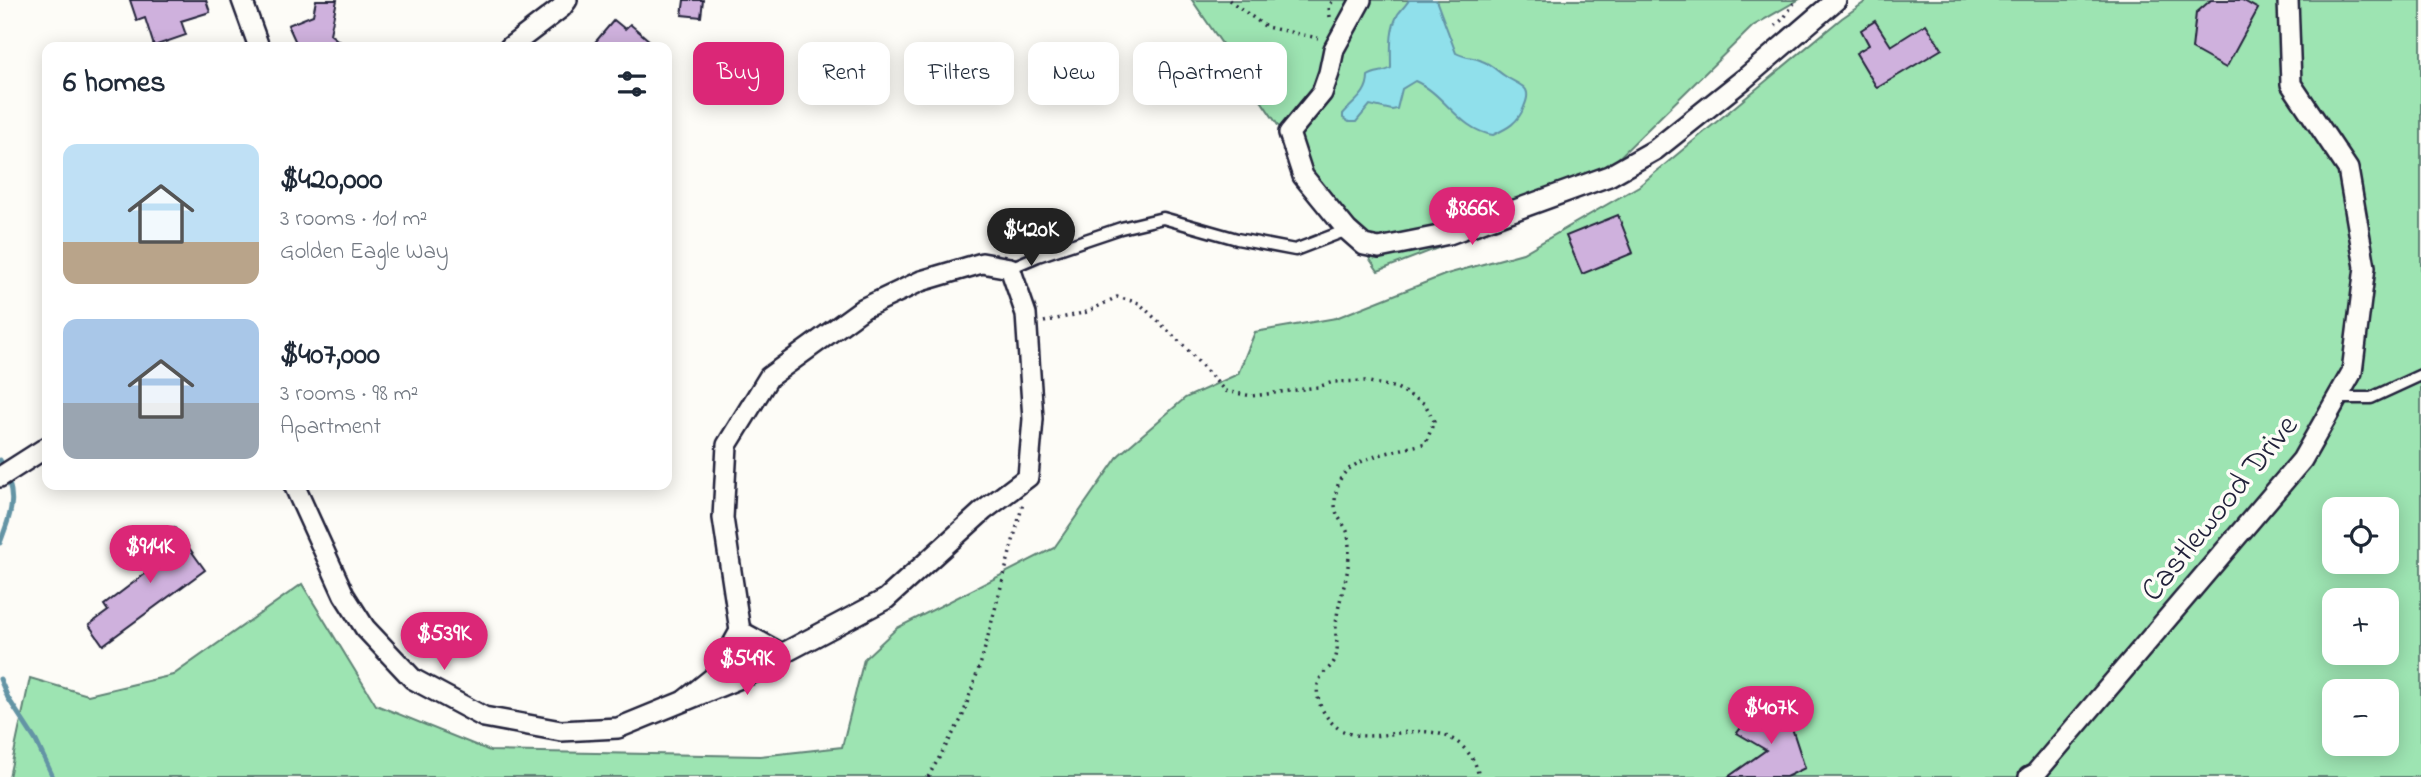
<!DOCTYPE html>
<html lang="en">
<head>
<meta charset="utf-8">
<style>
  :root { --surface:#fff; --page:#f6f6f7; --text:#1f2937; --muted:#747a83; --accent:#db2777 }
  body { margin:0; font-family:"Indie Flower",sans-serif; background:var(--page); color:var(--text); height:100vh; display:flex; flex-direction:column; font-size:26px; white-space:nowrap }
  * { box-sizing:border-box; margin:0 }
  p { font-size:23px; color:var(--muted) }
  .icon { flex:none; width:38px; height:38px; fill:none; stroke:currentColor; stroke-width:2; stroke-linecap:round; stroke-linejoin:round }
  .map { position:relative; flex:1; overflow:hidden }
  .sheet { position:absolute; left:42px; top:42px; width:630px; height:448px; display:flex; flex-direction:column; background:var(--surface); border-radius:14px; box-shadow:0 4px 18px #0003 }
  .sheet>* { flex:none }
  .banner { position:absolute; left:693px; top:42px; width:665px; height:63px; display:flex; gap:14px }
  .controls { position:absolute; left:2322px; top:497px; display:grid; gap:14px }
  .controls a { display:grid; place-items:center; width:77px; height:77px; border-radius:14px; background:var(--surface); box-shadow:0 4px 18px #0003; font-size:35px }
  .price { position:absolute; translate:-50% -60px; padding:0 16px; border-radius:24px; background:var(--accent); color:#fff; font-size:23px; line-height:46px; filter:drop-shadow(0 2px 4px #0008) }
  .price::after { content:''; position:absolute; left:50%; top:42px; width:21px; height:16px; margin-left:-10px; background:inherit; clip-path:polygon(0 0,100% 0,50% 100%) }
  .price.current { background:#222; color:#fff }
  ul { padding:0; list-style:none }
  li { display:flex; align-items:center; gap:21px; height:175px; padding:0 21px }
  li span { display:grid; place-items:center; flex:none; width:196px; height:140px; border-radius:14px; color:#555 }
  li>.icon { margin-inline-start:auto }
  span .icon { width:84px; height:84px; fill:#fffc; stroke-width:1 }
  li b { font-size:30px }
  h2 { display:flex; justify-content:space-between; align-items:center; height:84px; padding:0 21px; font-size:30px }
  .chip { padding:0 24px; border-radius:14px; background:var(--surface); box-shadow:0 4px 18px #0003; font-size:24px; line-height:63px }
  .chip.current { background:var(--accent); color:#fff }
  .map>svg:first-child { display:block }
</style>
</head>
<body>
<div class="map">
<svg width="2421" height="777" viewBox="0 0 2421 777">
  <rect width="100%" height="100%" fill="#fdfcf7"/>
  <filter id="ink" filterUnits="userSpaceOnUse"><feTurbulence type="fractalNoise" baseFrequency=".0143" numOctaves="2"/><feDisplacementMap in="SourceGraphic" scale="14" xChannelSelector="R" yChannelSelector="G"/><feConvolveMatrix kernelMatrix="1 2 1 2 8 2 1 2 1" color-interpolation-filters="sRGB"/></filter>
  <g filter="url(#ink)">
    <g fill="#9de4b2" stroke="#608376" stroke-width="2" fill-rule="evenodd">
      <polygon points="1192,0 1798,0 1753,26 1584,192 1378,271"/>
      <path d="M1868,0H2421V777H9L30,678L88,695L173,675L302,584L376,705L490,751L760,756L842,747L864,659L897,628L1054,548L1119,455L1185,398L1238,374L1255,332L1336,318L1447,274L1523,253L1639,186L1842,18ZM2334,509H2387V562H2334ZM2334,600H2387V653H2334ZM2334,691H2387V744H2334Z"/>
    </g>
    <path fill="#90e0eb" stroke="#6494a5" stroke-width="2" d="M1409,0H1436L1456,53C1465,58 1474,57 1482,61C1491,64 1497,71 1505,76C1519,86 1534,85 1524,107C1518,123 1508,128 1493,135C1459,130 1445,94 1415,81L1402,89L1397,109L1392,110L1370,105L1356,122H1349L1343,118V114C1354,101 1368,94 1368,76C1375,71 1384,73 1391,68C1391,49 1389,31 1398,14C1402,9 1406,5 1409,0Z"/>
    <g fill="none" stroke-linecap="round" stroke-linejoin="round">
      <g stroke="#6494a5" stroke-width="5">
        <path d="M0,460C18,495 13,508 0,543"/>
        <polyline points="0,679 8,698 36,741 53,777"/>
      </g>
    </g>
    <g fill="#cfb1dd" stroke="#22223b" stroke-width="2">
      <polygon points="130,0 206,0 210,12 181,21 186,35 154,46 145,18 137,21"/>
      <polygon points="316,0 337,0 330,34 346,47 298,47 288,25 313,15"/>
      <polygon points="684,0 703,0 701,17 682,15"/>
      <polygon points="2211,0 2242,0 2258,9 2226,68 2192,49 2196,13"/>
      <polygon points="614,20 625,29 630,24 657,47 591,47"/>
      <polygon points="1875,21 1891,46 1926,24 1942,49 1877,88 1856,53 1869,45 1861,30"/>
      <polygon points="1618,215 1633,253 1582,274 1566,236"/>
      <polygon points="174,527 205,570 103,645 89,625 108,611 104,605 154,567 142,551"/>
      <polygon points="1761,702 1791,725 1805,768 1786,777 1728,777 1766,750 1737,733"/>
    </g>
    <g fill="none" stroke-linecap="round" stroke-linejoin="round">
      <g stroke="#22223b" stroke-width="15">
        <g id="service">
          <polyline points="1010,268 1038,256 1121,228 1163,218 1237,239 1295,250 1347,230"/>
          <polyline points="2338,398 2371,398 2421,375"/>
        </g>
      </g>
      <g stroke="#22223b" stroke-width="24">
        <g id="minor">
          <polyline points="242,0 259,47"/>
          <polyline points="1361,0 1334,49 1329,73 1322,93 1289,133 1303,176 1347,230 1364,245 1379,248 1449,234 1609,176 1655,150 1744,79 1836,0"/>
          <polyline points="510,47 561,8 567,0"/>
          <polyline points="0,477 47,447"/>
          <polyline points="294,485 344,595 365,628 413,679 484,717 561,731 618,728 772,665 782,654"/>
          <polyline points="685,700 715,676 740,631 723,518 727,445 769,377 864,308 921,281 982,263 1010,268 1026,314 1033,419 1028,477 983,511 886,599 782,654 740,631"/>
          <polyline points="2029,777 2035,774 2302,460 2352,372 2365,267 2348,169 2291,84 2288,0"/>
        </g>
      </g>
      <g stroke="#22223b" stroke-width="3.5" stroke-dasharray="2 5" stroke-linecap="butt">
        <polyline points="1229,0 1266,27 1318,38"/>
        <polyline points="1330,17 1329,7 1333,0"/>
        <polyline points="1775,26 1784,18 1796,0"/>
        <path d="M1044,322L1087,312L1117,297L1139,303L1183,345L1225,391L1252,396L1318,387L1333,382L1365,381L1397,388L1425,404L1434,421L1426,443C1403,450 1357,456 1343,475C1337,482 1333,502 1336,511C1338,519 1346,526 1348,534C1350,550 1349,567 1345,582C1341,598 1336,613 1336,629C1335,636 1338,643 1337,650C1336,668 1324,668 1319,681C1313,697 1324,718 1338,728C1372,752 1427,710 1465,749C1474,759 1476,764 1479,777"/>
        <polyline points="928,777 962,718 982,659 1023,503"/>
      </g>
      <use href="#service" stroke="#fdfcf7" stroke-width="10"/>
      <use href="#minor" stroke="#fdfcf7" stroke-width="19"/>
    </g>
  </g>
  <g text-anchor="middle" stroke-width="7" stroke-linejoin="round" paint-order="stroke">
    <g font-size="32" fill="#22223b" stroke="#fdfcf7">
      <text transform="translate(2218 507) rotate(-51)" y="11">Castlewood Drive</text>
    </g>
  </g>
</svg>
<div class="controls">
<a><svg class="icon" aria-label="locate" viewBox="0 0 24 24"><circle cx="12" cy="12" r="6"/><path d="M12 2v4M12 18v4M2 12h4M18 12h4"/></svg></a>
<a>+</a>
<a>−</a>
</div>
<b class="price" style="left:1472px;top:247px">$866K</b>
<b class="price current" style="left:1031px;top:268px">$420K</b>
<b class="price" style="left:150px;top:585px">$914K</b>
<b class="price" style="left:444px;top:672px">$539K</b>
<b class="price" style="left:747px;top:697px">$549K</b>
<b class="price" style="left:1771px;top:746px">$407K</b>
<div class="banner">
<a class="chip current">Buy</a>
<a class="chip">Rent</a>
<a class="chip">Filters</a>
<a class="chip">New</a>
<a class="chip">Apartment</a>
</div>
<section class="sheet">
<h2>6 homes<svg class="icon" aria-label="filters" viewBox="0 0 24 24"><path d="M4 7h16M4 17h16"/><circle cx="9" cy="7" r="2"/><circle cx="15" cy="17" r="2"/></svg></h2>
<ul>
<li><span style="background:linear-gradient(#bfe0f5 70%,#b9a48a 0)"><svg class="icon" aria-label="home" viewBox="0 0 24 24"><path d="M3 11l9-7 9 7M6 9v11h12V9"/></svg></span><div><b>$420,000</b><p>3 rooms · 101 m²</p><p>Golden Eagle Way</p></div></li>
<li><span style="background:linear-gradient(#a9c7e8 60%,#9aa5b1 0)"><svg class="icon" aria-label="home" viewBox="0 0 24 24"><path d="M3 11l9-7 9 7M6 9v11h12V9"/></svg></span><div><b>$407,000</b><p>3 rooms · 98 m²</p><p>Apartment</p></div></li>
</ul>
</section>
</div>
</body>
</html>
